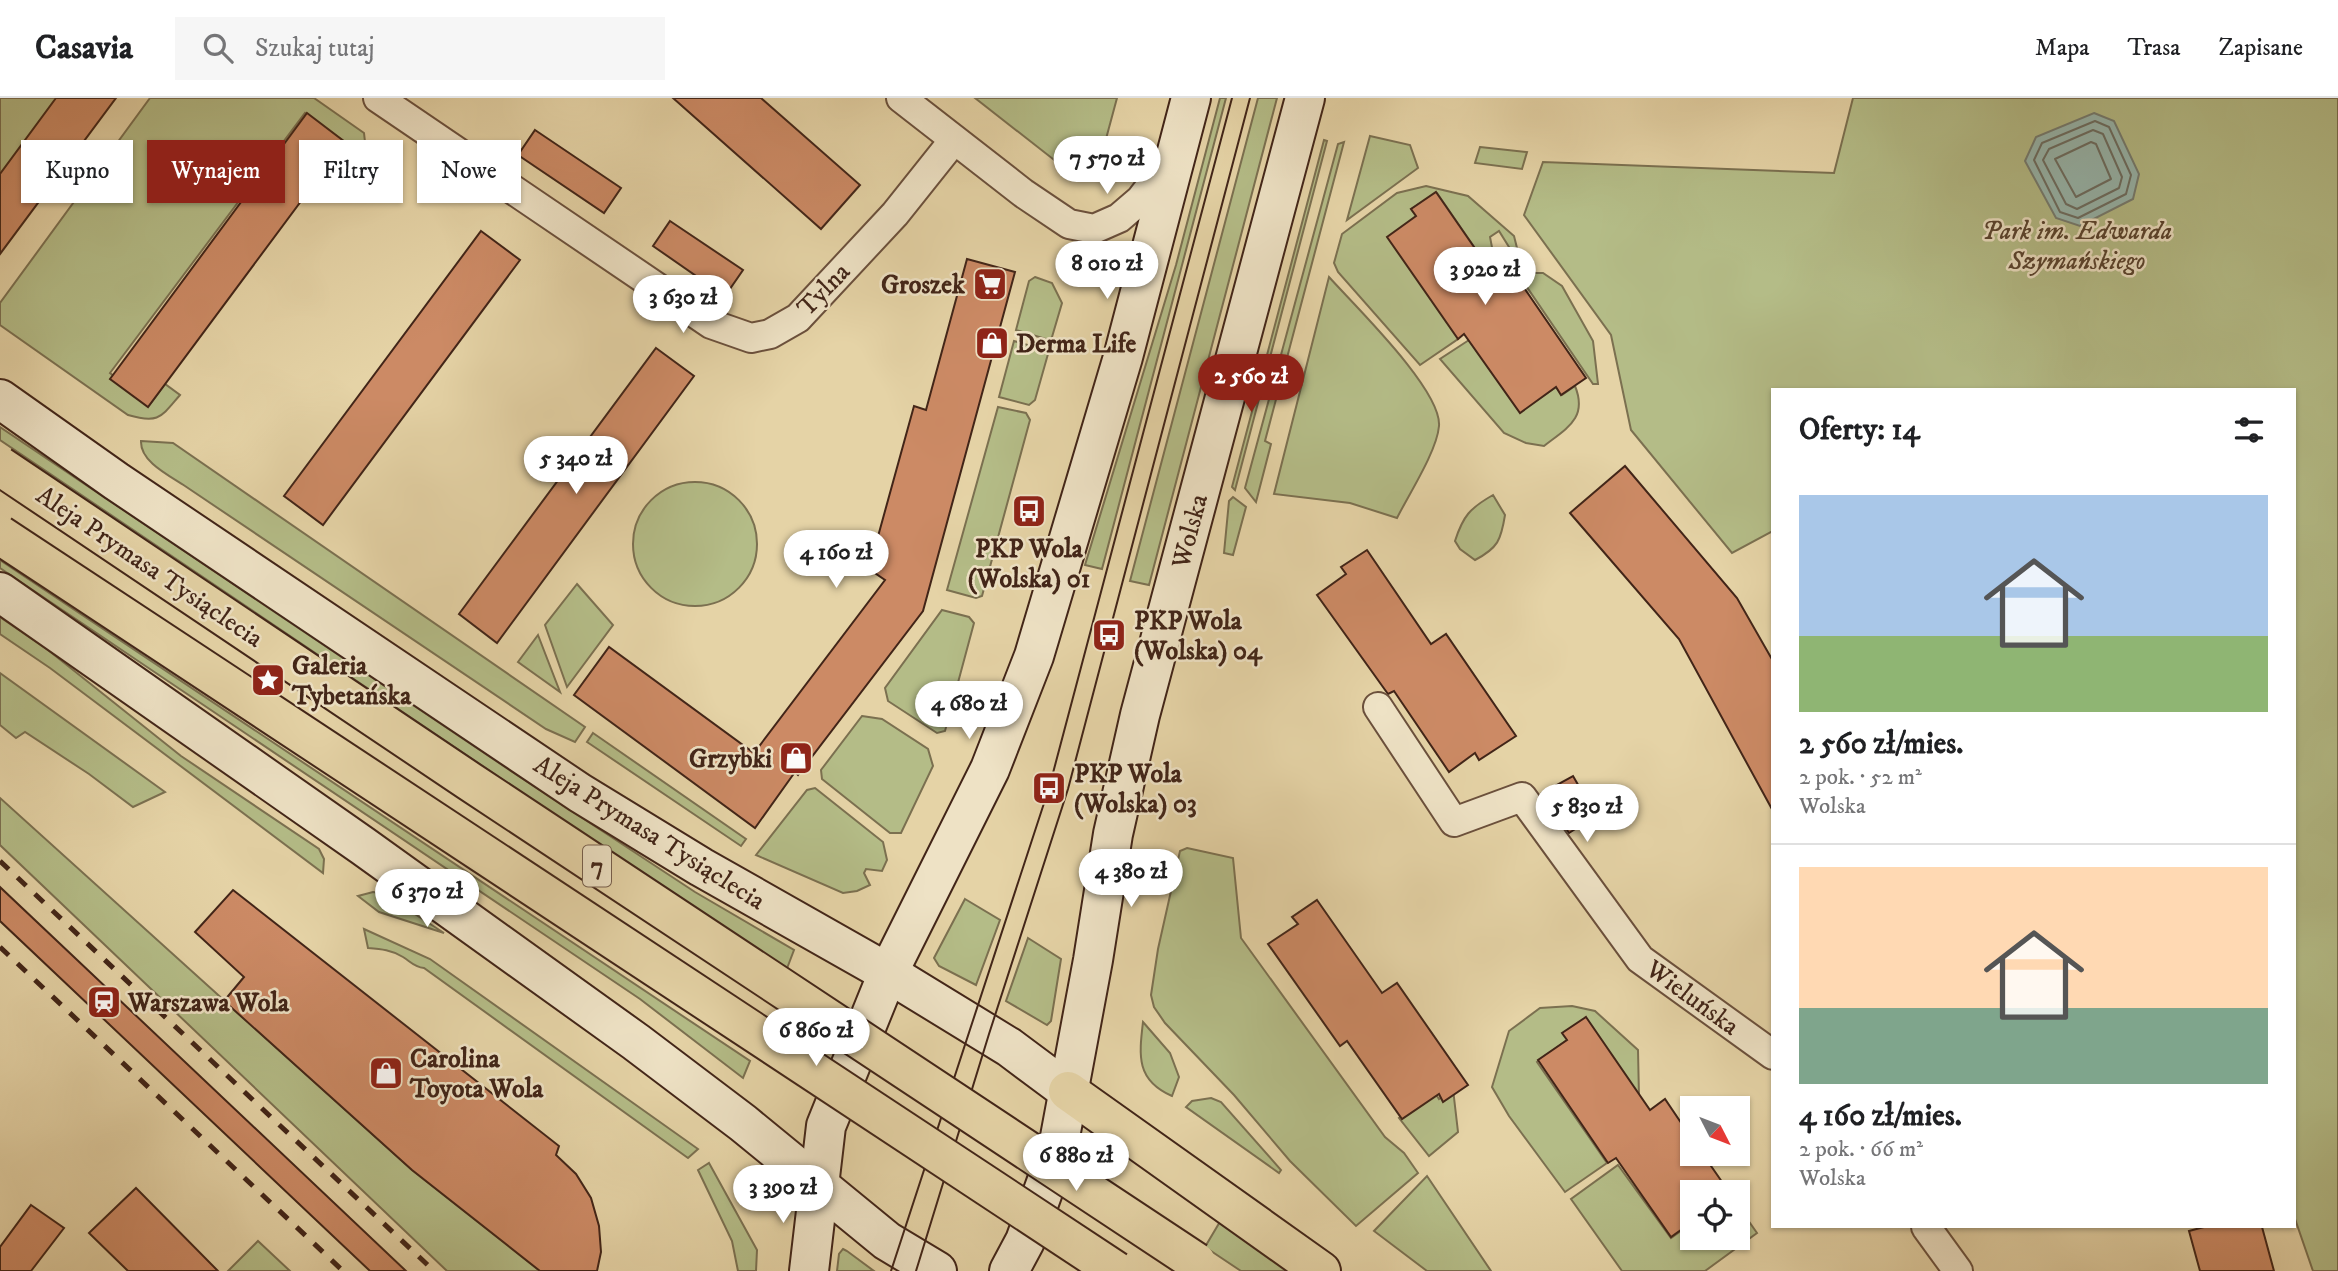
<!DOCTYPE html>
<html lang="pl">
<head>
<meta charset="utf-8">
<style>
  :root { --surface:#fff; --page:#f6f6f6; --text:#202124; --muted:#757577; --line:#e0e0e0; --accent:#8f2418 }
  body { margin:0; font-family:"IM FELL DW Pica",serif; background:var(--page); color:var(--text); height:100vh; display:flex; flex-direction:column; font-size:26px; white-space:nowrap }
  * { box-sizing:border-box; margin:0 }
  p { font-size:23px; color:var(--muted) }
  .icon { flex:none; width:38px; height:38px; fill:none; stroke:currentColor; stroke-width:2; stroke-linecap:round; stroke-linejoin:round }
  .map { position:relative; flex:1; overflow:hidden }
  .side { position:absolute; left:1771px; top:290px; width:525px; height:840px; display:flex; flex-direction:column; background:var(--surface); border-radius:0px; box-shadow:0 2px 5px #0004 }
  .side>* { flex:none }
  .hud { position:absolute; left:21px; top:42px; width:665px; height:63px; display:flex; gap:14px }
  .needle { width:46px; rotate:132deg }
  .buttons { position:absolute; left:1680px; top:998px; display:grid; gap:14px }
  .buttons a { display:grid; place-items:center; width:70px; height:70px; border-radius:0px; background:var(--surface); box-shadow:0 2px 5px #0004; font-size:35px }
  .price { position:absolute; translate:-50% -60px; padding:0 16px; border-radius:24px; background:#fff; color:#222; font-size:23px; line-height:46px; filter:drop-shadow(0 2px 4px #0008) }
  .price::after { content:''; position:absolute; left:50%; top:42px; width:21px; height:16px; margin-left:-10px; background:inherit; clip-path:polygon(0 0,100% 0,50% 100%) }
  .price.active { background:var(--accent); color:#fff }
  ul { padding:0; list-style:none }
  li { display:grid; align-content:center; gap:14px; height:371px; padding:0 28px }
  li+li { border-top:2px solid var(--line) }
  li span { display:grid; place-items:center; height:217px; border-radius:0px; color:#555 }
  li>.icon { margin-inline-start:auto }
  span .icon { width:126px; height:126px; fill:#fffc; stroke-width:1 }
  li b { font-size:30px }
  h2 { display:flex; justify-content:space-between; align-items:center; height:84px; padding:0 28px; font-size:30px }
  .tag { padding:0 24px; border-radius:0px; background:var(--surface); box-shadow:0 2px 5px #0004; font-size:24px; line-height:63px }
  .tag.active { background:var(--accent); color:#fff }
  header { display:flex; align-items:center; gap:42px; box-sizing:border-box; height:98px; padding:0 35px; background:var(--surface); border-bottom:2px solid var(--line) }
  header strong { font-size:33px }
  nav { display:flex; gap:38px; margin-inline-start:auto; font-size:24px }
  .search { width:490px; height:63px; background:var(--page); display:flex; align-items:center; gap:18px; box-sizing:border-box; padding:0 24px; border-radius:0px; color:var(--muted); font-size:26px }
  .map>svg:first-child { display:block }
</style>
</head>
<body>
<header>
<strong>Casavia</strong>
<div class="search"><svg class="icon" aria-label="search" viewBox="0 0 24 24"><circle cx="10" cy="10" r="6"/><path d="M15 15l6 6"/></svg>Szukaj tutaj</div>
<nav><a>Mapa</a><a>Trasa</a><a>Zapisane</a></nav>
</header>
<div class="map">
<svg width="2338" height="1173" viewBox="0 0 2338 1173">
  <rect width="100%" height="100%" fill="#e5d3a6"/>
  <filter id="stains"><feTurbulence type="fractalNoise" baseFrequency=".00286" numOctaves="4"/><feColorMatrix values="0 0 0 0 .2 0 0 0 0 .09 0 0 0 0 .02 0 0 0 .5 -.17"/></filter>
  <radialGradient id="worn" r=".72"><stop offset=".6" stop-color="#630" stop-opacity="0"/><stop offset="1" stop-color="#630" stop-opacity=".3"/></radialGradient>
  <g fill="#b4bc87" stroke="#7b7050" stroke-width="2">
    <polygon points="0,0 60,0 0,82"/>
    <path d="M150,0H314L364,35L365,44L338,81L326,72L346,45L305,15L110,275L150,306L165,286L180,297C161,319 159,326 128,317L0,227V205Z"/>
    <polygon points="975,0 1117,0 1096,78 1081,83"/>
    <polygon points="1220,0 1226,0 1102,471 1085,467 1176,167"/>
    <polygon points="1258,0 1277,0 1149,487 1130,483"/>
    <polygon points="1853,0 2338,0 2338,1173 2313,1173 2294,1118 2294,292 1773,292 1773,433 1732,455 1631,332 1611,237 1524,117 1543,64 1834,75"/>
    <polygon points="1370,38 1410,47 1418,70 1347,122"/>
    <polygon points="1324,42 1327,43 1235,392 1232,389"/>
    <polygon points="1344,44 1265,343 1271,346 1256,404 1245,390 1338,46"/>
    <polygon points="1480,49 1527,54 1522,71 1475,65"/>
    <polygon points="1426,88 1468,98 1514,138 1517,150 1514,157 1499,133 1490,139 1495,165 1492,175 1437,95 1411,111 1416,118 1458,241 1420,267 1338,174 1334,165 1342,136 1397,95"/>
    <polygon points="1525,175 1543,175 1562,188 1593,243 1598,286 1593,286 1520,179"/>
    <polygon points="1035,179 1052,185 1062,205 1052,239 1049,242 1016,232 1029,183"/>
    <path d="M1329,179C1354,207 1442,292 1439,328C1437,353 1409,396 1397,420L1350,405L1274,396Z"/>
    <path d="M1469,242L1520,314L1556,289L1562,297L1575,288C1588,320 1567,330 1544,348L1526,345L1504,335L1440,261Z"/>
    <polygon points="1014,243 1045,252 1048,256 1035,302 1029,307 999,299"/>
    <polygon points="998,309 1026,315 1030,322 982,498 976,500 947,492"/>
    <polygon points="0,329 517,677 695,794 794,852 786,873 0,342"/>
    <path d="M141,343L173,345L585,629L575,644L546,631L185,388C170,378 140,364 141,343Z"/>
    <circle cx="695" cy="446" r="62"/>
    <path d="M1493,397L1505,417C1501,442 1498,450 1475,462L1460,451L1455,443C1463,418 1470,410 1493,397Z"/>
    <polygon points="1233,399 1246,409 1233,457 1224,455 1229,403"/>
    <polygon points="0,462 750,963 743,980 640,901 0,470"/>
    <polygon points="577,486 613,527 567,589 545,527"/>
    <polygon points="942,512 969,519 974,525 945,633 937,635 888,603 885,590"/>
    <polygon points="0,519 48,552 181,658 319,751 324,761 323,775 50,570 0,536"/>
    <polygon points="538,537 560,594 518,564"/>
    <polygon points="0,575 165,694 133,709 89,676 25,634 16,640 0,627"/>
    <polygon points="862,618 882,621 928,651 933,668 901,735 890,735 822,681 821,672"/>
    <polygon points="593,635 746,741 741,748 590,646 587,644"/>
    <polygon points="815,690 883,744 887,762 882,773 866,771 864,775 870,787 857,793 843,795 756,757 807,692"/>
    <polygon points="0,700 412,1072 540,1173 447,1173 0,747"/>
    <polygon points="1187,750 1233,760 1241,840 1385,1039 1404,1055 1418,1075 1356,1128 1290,1063 1234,997 1165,925 1154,909 1151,897 1158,851 1180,753"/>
    <polygon points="373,794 384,796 444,835 379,814 358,798"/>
    <polygon points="965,801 1000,822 976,887 939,868 934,860"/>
    <path d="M364,831L430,861L698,1051L688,1060L424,870C414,869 411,864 403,859C392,852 381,851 368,850Z"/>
    <polygon points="1028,840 1061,861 1051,923 1047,927 1006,903"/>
    <polygon points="1572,908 1595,913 1638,952 1639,999 1567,942 1537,964 1607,1065 1565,1094 1509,1018 1492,989 1509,933 1540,910"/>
    <path d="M1143,924L1170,955L1179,979L1172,998C1136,982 1139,958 1143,924Z"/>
    <polygon points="1453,991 1458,1034 1429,1058 1399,1020 1435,995 1439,1001"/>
    <polygon points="1211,1000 1221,1004 1281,1072 1279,1075 1186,1009 1192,1003"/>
    <polygon points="709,1065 757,1152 756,1173 738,1173 732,1143 698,1072"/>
    <polygon points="1618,1067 1671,1140 1692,1125 1692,1139 1738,1139 1738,1108 1757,1135 1705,1173 1622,1173 1571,1101"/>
    <polygon points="1427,1078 1491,1173 1427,1173 1374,1133"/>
    <polygon points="1221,1122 1292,1173 1241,1173 1205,1149"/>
    <polygon points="258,1143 290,1173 228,1173"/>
    <polygon points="843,1151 847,1153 874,1173 837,1173 839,1156"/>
  </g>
  <polygon fill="#97b7ae" stroke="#757d72" stroke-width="2" points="2094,15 2114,23 2139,76 2133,101 2080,128 2056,120 2025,63 2036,39"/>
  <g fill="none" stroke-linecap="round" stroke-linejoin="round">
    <g stroke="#6c6e63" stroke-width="2">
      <polygon points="2095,23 2109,29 2131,77 2126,96 2078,120 2060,114 2034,62 2042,45"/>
      <polygon points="2093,32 2103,36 2122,79 2119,90 2077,111 2066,106 2043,62 2049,51"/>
      <polygon points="2091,44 2096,46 2111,81 2076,99 2055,61"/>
    </g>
  </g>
  <g fill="#cc8a65" stroke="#422518" stroke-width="2">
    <polygon points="56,0 116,0 0,156 0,76"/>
    <polygon points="673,0 761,0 860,87 821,131"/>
    <polygon points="307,15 345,44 148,309 110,281"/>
    <polygon points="535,32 621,90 604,115 518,57"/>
    <polygon points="1436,94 1501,188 1516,178 1586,280 1561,297 1556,289 1520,315 1464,236 1458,241 1387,139 1416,118 1411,111"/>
    <polygon points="670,123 743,172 725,198 653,148"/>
    <polygon points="481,133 520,162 323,427 284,398"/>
    <polygon points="967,161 1015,174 923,513 798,677 795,674 755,730 574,597 609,549 754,655 885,482 869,471 914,308 926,312"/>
    <polygon points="656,250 694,278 497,545 459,516"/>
    <polygon points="1625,368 1737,500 1773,563 1773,713 1679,541 1570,415"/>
    <polygon points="1367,452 1431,546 1446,536 1516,638 1479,662 1475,655 1449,674 1394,593 1388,596 1317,497 1346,476 1341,469"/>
    <polygon points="1573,678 1596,718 1569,735 1542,695"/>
    <polygon points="0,789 406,1173 370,1173 0,823"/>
    <polygon points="233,792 559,1048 556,1057 576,1076 591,1100 599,1128 601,1154 597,1173 540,1173 412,1072 224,903 244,879 195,834"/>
    <polygon points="1317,802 1382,895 1397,885 1468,987 1443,1004 1439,996 1402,1021 1347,943 1340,948 1268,846 1298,826 1292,819"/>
    <polygon points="1586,919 1650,1012 1665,1001 1692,1041 1692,1055 1702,1055 1729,1094 1692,1094 1692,1124 1671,1139 1616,1060 1608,1065 1538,962 1567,942 1562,935"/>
    <polygon points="136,1090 218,1173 128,1173 89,1135"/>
    <polygon points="31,1107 64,1130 31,1173 0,1173 0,1149"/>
    <polygon points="2204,1129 2262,1129 2274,1173 2200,1173 2189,1133"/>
  </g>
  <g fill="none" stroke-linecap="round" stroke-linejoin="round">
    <g stroke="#6b503c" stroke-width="32">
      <g id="street">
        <polyline points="378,0 711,226 751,240 770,236 798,220 895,116 954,42"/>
        <polyline points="901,0 1023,95 1069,126 1094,131 1119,120 1140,102 1170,63"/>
        <polyline points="1378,609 1454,724 1522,699 1640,861 1773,957"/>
        <polyline points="1926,1129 1958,1173"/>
      </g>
    </g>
    <g stroke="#422518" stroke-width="42">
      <g id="secondary">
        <polyline points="0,301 116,383 580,695 701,769 888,875 1009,949 1068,993"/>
        <polyline points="0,494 363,748 636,944 743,1025 887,1143 937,1173"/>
        <polyline points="809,1173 826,1028 888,875 990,671 1034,558 1123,259 1191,0"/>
        <polyline points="1009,1173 1025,1143 1057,1055 1093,862 1113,736 1140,617 1305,0"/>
      </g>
    </g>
    <g stroke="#422518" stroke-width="42">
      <polyline id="primary" points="1068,993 1321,1173"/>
    </g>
    <use href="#street" stroke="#eee2c5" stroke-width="28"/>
    <use href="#secondary" stroke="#eee2c5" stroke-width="38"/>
    <use href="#primary" stroke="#e5d3a6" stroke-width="38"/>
    <g stroke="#422518" stroke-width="2">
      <polyline points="891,1173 1049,690 1232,0"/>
      <polyline points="916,1173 989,936 1068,691 1250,0"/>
    </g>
    <g stroke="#422518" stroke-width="5" stroke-dasharray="12 12" stroke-linecap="butt">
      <polyline points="0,763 434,1173"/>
      <polyline points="0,849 343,1173"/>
    </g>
    <g stroke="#422518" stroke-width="42" stroke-linecap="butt">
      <g id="primary-bridge">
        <polyline points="0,368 469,683 1196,1164"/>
        <polyline points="0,437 1116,1173"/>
      </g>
    </g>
    <use href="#primary-bridge" stroke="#e5d3a6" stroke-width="38"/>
  </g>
  <defs>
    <g id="supermarket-square" transform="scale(1.75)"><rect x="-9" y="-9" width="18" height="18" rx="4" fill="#8f2418" stroke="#eee2c5"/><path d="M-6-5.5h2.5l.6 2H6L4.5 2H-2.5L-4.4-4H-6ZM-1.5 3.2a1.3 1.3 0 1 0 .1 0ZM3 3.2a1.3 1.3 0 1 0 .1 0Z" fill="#fff"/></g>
    <g id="shop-square" transform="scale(1.75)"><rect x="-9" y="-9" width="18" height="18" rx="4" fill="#8f2418" stroke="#eee2c5"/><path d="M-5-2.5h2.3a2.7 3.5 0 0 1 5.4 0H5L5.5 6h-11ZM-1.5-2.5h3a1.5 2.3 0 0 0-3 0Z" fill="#fff"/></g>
    <g id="bus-square" transform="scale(1.75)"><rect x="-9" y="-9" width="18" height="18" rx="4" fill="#8f2418" stroke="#eee2c5"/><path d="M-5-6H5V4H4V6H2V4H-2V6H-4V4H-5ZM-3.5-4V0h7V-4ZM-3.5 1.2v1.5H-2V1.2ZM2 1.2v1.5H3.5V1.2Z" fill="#fff"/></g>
    <g id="sight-square" transform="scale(1.75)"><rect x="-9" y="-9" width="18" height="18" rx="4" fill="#8f2418" stroke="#eee2c5"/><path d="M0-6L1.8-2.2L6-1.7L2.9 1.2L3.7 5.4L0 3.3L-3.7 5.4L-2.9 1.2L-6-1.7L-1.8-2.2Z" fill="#fff"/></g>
    <g id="station-square" transform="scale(1.75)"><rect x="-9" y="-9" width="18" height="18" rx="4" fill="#8f2418" stroke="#eee2c5"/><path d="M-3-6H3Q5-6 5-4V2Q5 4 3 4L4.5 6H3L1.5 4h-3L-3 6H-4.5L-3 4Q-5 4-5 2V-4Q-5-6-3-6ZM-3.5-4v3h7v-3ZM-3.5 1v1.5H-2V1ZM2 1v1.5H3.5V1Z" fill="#fff"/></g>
  </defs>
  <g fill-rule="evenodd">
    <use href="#supermarket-square" x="990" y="186"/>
    <use href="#shop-square" x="992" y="245"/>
    <use href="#bus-square" x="1029" y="413"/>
    <use href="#bus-square" x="1109" y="537"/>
    <use href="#sight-square" x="268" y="582"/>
    <use href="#shop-square" x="796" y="660"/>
    <use href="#bus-square" x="1049" y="690"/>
    <use href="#station-square" x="104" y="904"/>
    <use href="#shop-square" x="386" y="975"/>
  </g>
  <g text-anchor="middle" stroke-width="5" stroke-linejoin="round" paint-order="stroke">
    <rect fill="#eee2c5" stroke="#765e4c" stroke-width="2" x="583" y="747.5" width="28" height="41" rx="5"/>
    <g font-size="24" font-weight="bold" fill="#422518">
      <text x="597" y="776">7</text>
    </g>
    <g font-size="26" font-style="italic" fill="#59432e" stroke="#eee2c5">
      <text x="2077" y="141">Park im. Edwarda<tspan x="2077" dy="30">Szymańskiego</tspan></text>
    </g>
    <g font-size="26" font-weight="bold" fill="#422518" stroke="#eee2c5" text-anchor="start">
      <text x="965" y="195" text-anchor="end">Groszek</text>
      <text x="1016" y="254">Derma Life</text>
      <text x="1029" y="459" text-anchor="middle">PKP Wola<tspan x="1029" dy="30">(Wolska) 01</tspan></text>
      <text x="1134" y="531">PKP Wola<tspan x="1134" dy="30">(Wolska) 04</tspan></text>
      <text x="292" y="576">Galeria<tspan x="292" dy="30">Tybetańska</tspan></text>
      <text x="772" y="669" text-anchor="end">Grzybki</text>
      <text x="1074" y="684">PKP Wola<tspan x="1074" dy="30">(Wolska) 03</tspan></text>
      <text x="128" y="913">Warszawa Wola</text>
      <text x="410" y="969">Carolina<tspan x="410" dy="30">Toyota Wola</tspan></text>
    </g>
    <g font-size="26" fill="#422518" stroke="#eee2c5">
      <text transform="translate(823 191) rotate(-46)" y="9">Tylna</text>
      <text transform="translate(1189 433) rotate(-75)" y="9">Wolska</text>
      <text transform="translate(150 468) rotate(34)" y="9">Aleja Prymasa Tysiąclecia</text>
      <text transform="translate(650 734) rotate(32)" y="9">Aleja Prymasa Tysiąclecia</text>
      <text transform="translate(1693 899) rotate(36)" y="9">Wieluńska</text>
    </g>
  </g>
  <rect width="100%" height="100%" filter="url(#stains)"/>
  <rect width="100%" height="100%" fill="url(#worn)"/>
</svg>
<div class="buttons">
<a><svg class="needle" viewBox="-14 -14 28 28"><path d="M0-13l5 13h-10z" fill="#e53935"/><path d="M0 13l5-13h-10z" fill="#757577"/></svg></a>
<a><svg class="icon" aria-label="locate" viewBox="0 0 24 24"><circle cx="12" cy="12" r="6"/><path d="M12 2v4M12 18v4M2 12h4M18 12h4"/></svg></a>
</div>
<b class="price" style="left:1107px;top:98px">7 570 zł</b>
<b class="price" style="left:1107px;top:203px">8 010 zł</b>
<b class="price" style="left:1485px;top:209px">3 920 zł</b>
<b class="price" style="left:683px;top:237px">3 630 zł</b>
<b class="price active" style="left:1251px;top:316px">2 560 zł</b>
<b class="price" style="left:576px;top:398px">5 340 zł</b>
<b class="price" style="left:836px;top:492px">4 160 zł</b>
<b class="price" style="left:969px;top:643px">4 680 zł</b>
<b class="price" style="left:1587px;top:746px">5 830 zł</b>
<b class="price" style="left:1131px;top:811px">4 380 zł</b>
<b class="price" style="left:427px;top:831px">6 370 zł</b>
<b class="price" style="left:816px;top:970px">6 860 zł</b>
<b class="price" style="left:1076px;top:1095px">6 880 zł</b>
<b class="price" style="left:783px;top:1127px">3 390 zł</b>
<div class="hud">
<a class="tag">Kupno</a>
<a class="tag active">Wynajem</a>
<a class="tag">Filtry</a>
<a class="tag">Nowe</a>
</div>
<section class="side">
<h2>Oferty: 14<svg class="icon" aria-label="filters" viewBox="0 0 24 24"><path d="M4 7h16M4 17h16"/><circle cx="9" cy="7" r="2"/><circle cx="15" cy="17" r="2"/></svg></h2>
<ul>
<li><span style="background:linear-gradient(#a9c7e8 65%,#8fb573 0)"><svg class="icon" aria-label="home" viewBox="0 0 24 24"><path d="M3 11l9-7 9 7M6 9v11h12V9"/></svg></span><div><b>2 560 zł/mies.</b><p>2 pok. · 52 m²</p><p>Wolska</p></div></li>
<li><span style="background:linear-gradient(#ffd9b3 65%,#7fa58c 0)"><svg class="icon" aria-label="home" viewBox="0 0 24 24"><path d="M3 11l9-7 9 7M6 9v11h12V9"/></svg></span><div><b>4 160 zł/mies.</b><p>2 pok. · 66 m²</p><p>Wolska</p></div></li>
</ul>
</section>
</div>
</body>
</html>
